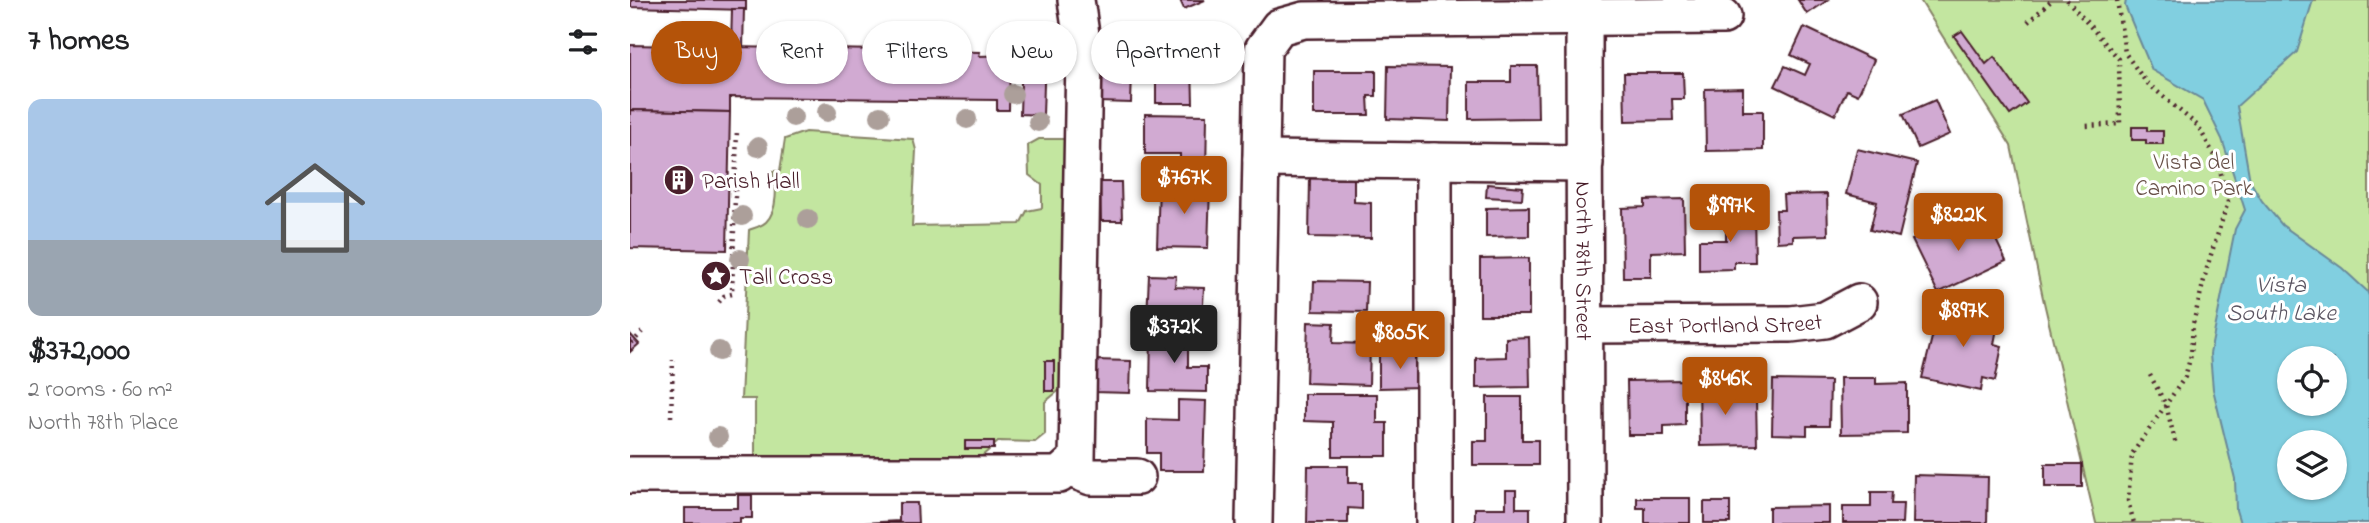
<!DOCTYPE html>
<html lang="en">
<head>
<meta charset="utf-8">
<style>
  :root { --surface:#fff; --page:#f2f2f2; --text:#202124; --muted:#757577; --accent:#b45309 }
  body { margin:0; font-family:"Indie Flower",sans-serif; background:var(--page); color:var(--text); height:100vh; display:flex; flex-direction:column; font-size:26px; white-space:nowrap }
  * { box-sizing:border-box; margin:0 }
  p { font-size:23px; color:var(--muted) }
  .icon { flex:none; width:38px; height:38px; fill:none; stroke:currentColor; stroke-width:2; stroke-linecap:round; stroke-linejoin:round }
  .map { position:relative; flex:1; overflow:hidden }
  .side { display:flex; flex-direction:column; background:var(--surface); width:630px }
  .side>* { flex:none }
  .top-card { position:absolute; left:21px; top:21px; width:665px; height:63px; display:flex; gap:14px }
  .buttons { position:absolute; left:1647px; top:346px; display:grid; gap:14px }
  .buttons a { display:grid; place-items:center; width:70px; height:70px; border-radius:50%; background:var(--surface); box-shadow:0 2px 5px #0004; font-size:35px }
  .price { position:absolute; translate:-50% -60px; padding:0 16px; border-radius:7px; background:var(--accent); color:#fff; font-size:23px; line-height:46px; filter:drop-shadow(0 2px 4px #0008) }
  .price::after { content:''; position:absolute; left:50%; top:42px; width:21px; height:16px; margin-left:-10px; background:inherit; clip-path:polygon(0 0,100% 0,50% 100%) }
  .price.selected { background:#222; color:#fff }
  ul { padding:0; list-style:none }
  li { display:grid; align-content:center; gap:14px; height:371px; padding:0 28px }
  li span { display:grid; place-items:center; height:217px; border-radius:14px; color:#555 }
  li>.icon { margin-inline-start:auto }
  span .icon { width:126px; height:126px; fill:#fffc; stroke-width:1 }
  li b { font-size:30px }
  h2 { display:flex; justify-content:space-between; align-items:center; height:84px; padding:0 28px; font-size:30px }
  .chip { padding:0 24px; border-radius:32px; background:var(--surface); box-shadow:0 2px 5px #0004; font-size:24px; line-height:63px }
  .chip.selected { background:var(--accent); color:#fff }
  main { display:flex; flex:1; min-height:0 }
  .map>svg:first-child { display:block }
</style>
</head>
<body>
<main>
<section class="side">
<h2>7 homes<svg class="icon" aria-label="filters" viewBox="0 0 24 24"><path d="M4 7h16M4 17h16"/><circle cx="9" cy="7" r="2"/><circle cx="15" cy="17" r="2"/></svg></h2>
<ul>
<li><span style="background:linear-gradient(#a9c7e8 65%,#9aa5b1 0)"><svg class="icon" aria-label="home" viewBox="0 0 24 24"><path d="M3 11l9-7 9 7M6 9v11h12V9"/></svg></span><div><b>$372,000</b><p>2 rooms · 60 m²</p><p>North 78th Place</p></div></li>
</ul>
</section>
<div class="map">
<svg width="1739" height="523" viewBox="0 0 1739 523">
  <rect width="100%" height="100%" fill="#fff"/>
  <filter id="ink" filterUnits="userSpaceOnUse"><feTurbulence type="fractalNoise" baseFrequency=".0143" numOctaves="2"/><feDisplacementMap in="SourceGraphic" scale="14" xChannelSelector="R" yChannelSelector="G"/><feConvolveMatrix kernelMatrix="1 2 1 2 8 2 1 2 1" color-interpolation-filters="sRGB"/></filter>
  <g filter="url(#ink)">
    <g fill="#c3e6a0" stroke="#868266" stroke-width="2" fill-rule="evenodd">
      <path d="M1290,0H1739V523H1466L1413,298L1381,146ZM1659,359H1704V404H1659ZM1659,443H1704V488H1659Z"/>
      <path d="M175,132L283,139L286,150L282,226L390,224L397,211L412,208V185L399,175L398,145L409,139H443L438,383L415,402V434L405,442L369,441L351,457L125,456V399H111L119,230C124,228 132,226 136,222C148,210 147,186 143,171H150L155,139Z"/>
    </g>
    <path fill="#81cfe0" stroke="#6b8998" stroke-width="2" fill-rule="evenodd" d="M1496,0H1683L1667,52L1607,106L1620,181L1632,201L1652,225L1712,268L1737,291L1739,296V523H1610L1606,510L1605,479L1583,389L1580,354L1605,229L1615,210L1592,139L1573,100L1522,70L1495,6ZM1659,359H1704V404H1659ZM1659,443H1704V488H1659Z"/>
    <g fill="#d1aad2" stroke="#4a1f2b" stroke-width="2">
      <polygon points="1,0 116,0 116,10 1,7"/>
      <polygon points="550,0 575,0 554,9"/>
      <polygon points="1168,0 1198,0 1177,14"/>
      <polygon points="102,9 114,9 113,47 101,47"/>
      <polygon points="1174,27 1244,60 1228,95 1217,90 1205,115 1145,86 1155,66 1175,75 1180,64 1161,55"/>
      <polygon points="1332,31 1356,64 1364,57 1397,103 1380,115 1324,36"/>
      <polygon points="579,35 579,63 562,64 563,103 526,103 526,69 517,69 517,36"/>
      <polygon points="0,45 350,52 349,56 380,55 379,110 367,110 367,100 100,97 100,112 0,110"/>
      <polygon points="392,52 415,53 413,115 390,114"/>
      <polygon points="758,66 820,67 819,121 757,119"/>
      <polygon points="881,66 907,66 908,118 839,119 839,82 881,82"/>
      <polygon points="684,71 746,71 746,96 738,96 739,115 684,115"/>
      <polygon points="470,73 502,73 501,103 469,102"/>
      <polygon points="994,73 1053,73 1054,99 1042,99 1043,120 995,121"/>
      <polygon points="1113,88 1113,111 1133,111 1133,150 1076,151 1075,89"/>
      <polygon points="1305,100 1320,134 1288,148 1273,114"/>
      <polygon points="0,110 100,112 97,250 0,248"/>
      <polygon points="515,114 577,115 576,175 550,175 550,154 515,154"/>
      <polygon points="1502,127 1517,127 1517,131 1533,131 1533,144 1516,144 1516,140 1502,140"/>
      <polygon points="1227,149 1287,163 1269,237 1240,230 1247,202 1216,194"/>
      <polygon points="680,178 724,179 724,202 741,203 741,238 679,237"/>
      <polygon points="470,182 491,182 492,221 471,221"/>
      <polygon points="857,184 893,187 892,199 856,197"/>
      <polygon points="529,185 580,186 578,248 527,247"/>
      <polygon points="1197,194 1198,235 1163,236 1163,241 1147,242 1146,210 1154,210 1153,195"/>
      <polygon points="1054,199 1055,251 1021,252 1021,277 993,277 992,208 1015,207 1015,200"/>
      <polygon points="899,207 899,236 856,237 856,208"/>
      <polygon points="1124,211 1125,262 1104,262 1104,269 1069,270 1069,240 1096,240 1096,212"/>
      <polygon points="1331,217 1339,234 1359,225 1376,261 1308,293 1282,240"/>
      <polygon points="899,258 899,315 850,315 850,259"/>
      <polygon points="519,275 546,276 545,287 574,288 572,320 517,318"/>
      <polygon points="684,281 737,282 736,312 683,311"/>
      <polygon points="1310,305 1369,318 1364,344 1372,346 1365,381 1353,378 1351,391 1292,378"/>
      <polygon points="678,322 704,323 703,343 740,344 739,385 676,383"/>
      <polygon points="521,331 558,332 558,367 577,367 577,392 520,391"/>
      <polygon points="0,334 9,344 0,352"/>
      <polygon points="899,337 900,387 846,388 846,358 876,357 876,338"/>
      <polygon points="749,355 792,355 792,387 749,388"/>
      <polygon points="465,360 501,361 500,393 464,392"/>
      <rect x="415" y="361" width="9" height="30"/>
      <polygon points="1069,378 1094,378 1095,401 1126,400 1127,445 1070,446"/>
      <polygon points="1210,378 1246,378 1246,384 1277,383 1277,433 1211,434"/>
      <polygon points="1055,380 1055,425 1034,426 1034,435 998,435 997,381"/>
      <polygon points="1143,380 1200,381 1199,426 1177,426 1177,435 1142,434"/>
      <polygon points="674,394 747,394 747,423 757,423 757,456 703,456 703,422 674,421"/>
      <polygon points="857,397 892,397 892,440 908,440 908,465 843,465 843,441 857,441"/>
      <polygon points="548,400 576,401 574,471 529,471 529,453 517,453 517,419 548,420"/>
      <rect x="335" y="441" width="29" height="8"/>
      <rect x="1415" y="464" width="37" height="23"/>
      <polygon points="678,466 718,466 718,483 732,483 732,509 718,508 718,523 677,523"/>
      <polygon points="1284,475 1358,477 1357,523 1283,523"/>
      <polygon points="876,490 886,490 886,508 900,508 900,523 845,523 845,508 876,508"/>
      <polygon points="1241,492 1262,492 1261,504 1273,504 1272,523 1213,523 1213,507 1241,507"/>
      <polygon points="108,495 122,495 122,518 110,518 110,523 55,523 55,508 108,508"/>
      <polygon points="1007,498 1060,498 1060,523 1015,523 1015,508 1007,508"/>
      <rect x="1074" y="502" width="26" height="21"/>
      <polygon points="269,503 287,503 288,523 233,523 269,521"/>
      <polygon points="1199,506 1199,523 1139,523 1139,507"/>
    </g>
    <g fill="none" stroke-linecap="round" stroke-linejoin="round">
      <g stroke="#4a1f2b" stroke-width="40">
        <g id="minor">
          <path id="s1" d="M954,0L955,523"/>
          <polyline points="631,159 955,163"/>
          <path id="s2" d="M955,325L1161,324L1195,320L1229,302"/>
          <polyline points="438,468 461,477 507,477"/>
          <polyline points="0,475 429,475 447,459 454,55 446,0"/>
          <polyline points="624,523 633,49 649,27 674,20 1093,16"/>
          <polyline points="804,523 804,161"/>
        </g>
      </g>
      <g stroke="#4a1f2b" stroke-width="4.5" stroke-dasharray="2 5" stroke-linecap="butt">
        <polyline points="1437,0 1489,59 1490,124 1456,126"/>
        <polyline points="1487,0 1495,53 1516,82 1568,126 1588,162 1598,202 1578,264 1563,324 1561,355 1555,377 1502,454 1498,501 1504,523"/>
        <polyline points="1398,22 1422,0"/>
        <polyline points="89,302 94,296 102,294 107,129"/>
        <polyline points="0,350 1,344 12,332"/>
        <polyline points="1520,375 1536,405 1546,445"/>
        <polyline points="41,417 43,360"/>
      </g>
      <use href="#minor" stroke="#fff" stroke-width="35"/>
    </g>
    <g fill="#ac9f9a">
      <circle cx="275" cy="37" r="10"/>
      <circle cx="425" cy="64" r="10"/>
      <circle cx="383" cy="94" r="10"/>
      <circle cx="197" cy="112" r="10"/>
      <circle cx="250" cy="116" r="10"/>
      <circle cx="163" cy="117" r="10"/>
      <circle cx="337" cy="119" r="10"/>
      <circle cx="408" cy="122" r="10"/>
      <circle cx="128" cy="147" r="10"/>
      <circle cx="112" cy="216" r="10"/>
      <circle cx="178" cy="219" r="10"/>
      <circle cx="110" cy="259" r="10"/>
      <circle cx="89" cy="351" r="10"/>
      <circle cx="88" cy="437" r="10"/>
    </g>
  </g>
  <defs>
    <g id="building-disc" transform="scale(1.575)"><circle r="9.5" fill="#4a1f2b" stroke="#fff"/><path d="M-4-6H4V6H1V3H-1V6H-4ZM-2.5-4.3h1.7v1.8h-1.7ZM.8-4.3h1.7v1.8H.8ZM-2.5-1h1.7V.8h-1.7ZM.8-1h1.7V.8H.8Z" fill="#fff"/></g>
    <g id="sight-disc" transform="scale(1.575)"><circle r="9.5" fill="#4a1f2b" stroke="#fff"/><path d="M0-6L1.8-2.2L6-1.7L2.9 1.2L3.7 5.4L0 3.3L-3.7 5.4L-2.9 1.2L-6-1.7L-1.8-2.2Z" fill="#fff"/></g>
  </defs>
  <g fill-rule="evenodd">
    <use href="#building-disc" x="49" y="180"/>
    <use href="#sight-disc" x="86" y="276"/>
  </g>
  <g text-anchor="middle" stroke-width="6" stroke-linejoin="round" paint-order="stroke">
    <g font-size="23" fill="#685148" stroke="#fff">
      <text x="1564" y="169">Vista del<tspan x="1564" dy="26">Camino Park</tspan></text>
    </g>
    <g font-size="23" fill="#4a1f2b" stroke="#fff" text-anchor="start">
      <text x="72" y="188">Parish Hall</text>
      <text x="109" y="284">Tall Cross</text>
    </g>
    <g font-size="23" fill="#4a1f2b" stroke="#fff">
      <text dy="8" stroke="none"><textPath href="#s1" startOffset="261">North 78th Street</textPath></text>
      <text dy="8" stroke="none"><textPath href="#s2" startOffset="140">East Portland Street</textPath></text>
    </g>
    <g font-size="24" font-style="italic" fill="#5a5461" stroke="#fff">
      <text x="1651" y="292">Vista<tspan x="1651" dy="28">South Lake</tspan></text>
    </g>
  </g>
</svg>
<div class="buttons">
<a><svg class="icon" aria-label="locate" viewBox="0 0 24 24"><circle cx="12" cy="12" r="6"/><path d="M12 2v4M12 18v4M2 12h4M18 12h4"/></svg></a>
<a><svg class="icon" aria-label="layers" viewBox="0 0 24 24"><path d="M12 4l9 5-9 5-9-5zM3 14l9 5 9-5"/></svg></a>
</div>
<b class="price" style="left:554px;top:216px">$767K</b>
<b class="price" style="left:1100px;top:244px">$997K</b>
<b class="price" style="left:1328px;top:253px">$822K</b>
<b class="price" style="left:1333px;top:349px">$897K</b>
<b class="price selected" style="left:544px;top:365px">$372K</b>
<b class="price" style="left:770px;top:371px">$805K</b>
<b class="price" style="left:1095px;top:417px">$846K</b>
<div class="top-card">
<a class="chip selected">Buy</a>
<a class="chip">Rent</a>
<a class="chip">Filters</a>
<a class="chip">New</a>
<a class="chip">Apartment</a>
</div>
</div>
</main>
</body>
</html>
